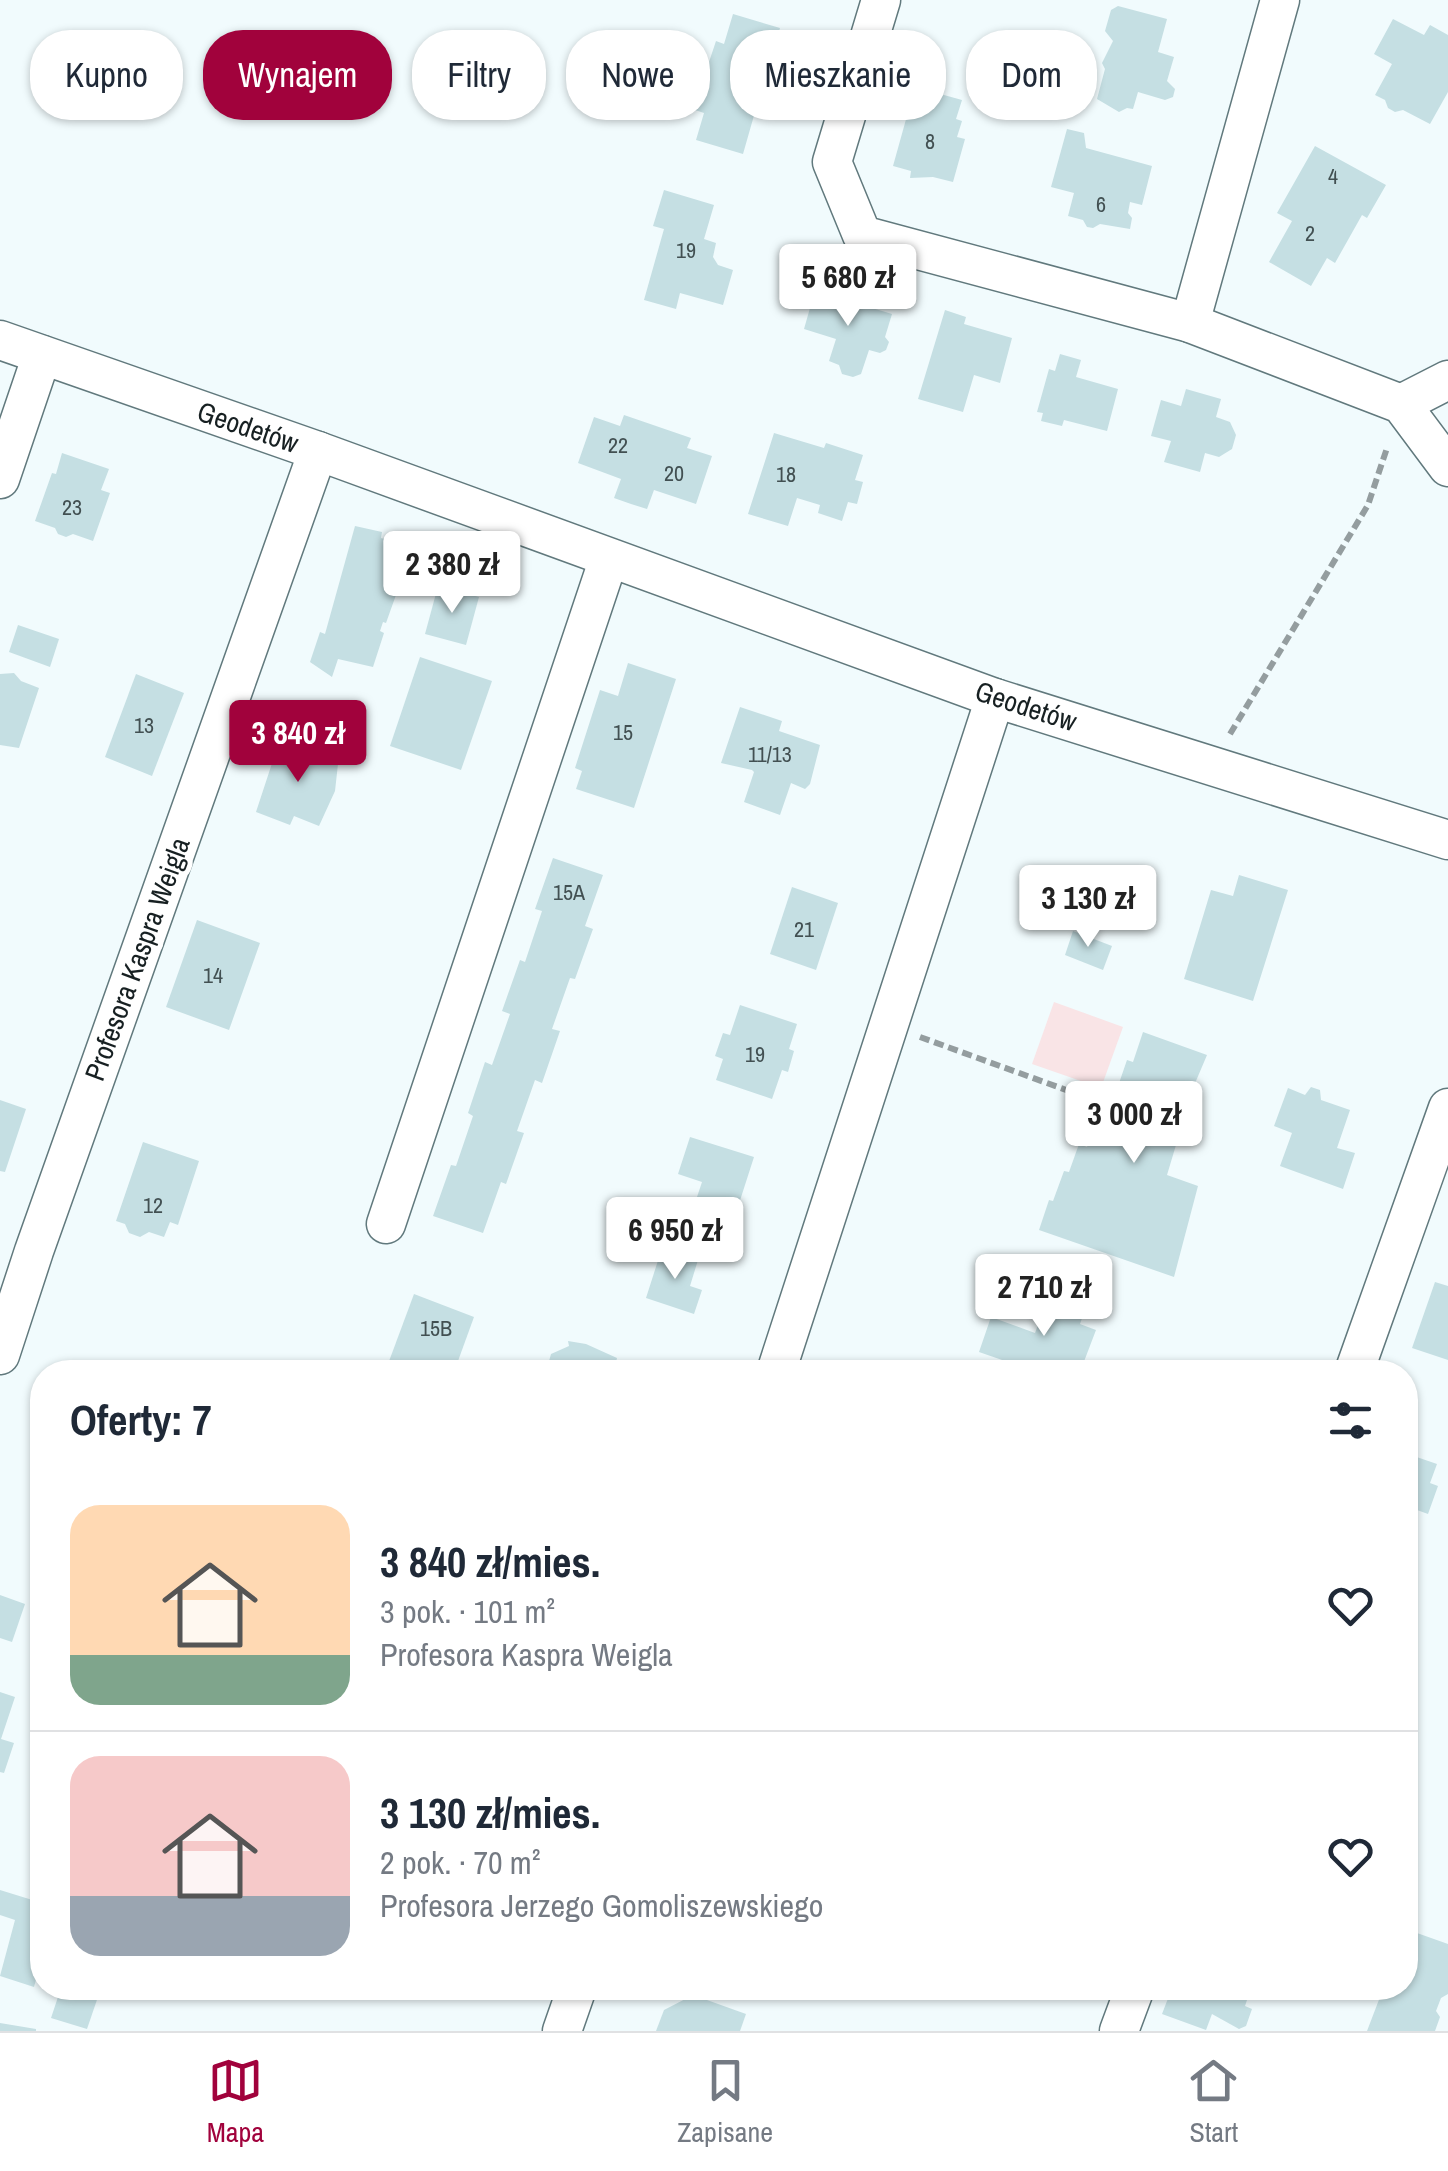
<!DOCTYPE html>
<html lang="pl">
<head>
<meta charset="utf-8">
<style>
  :root { --surface:#fff; --page:#f2f2f3; --text:#1f2937; --muted:#747a83; --line:#e0e1e3; --accent:#a1023c }
  body { margin:0; font-family:"Archivo Narrow",sans-serif; background:var(--page); color:var(--text); height:100vh; display:flex; flex-direction:column; font-size:38px; white-space:nowrap }
  * { box-sizing:border-box; margin:0 }
  p { font-size:32px; color:var(--muted) }
  .icon { flex:none; width:55px; height:55px; fill:none; stroke:currentColor; stroke-width:2; stroke-linecap:round; stroke-linejoin:round }
  .map { position:relative; flex:1; overflow:hidden }
  .details { position:absolute; left:30px; top:1360px; width:1388px; height:640px; display:flex; flex-direction:column; background:var(--surface); border-radius:40px; box-shadow:0 2px 8px #0004 }
  .details>* { flex:none }
  .banner { position:absolute; left:30px; top:30px; width:1390px; height:90px; display:flex; gap:20px }
  .price { position:absolute; translate:-50% -85px; padding:0 22px; border-radius:10px; background:#fff; color:#222; font-size:32px; line-height:65px; filter:drop-shadow(0 2px 5px #0008) }
  .price::after { content:''; position:absolute; left:50%; top:60px; width:30px; height:22px; margin-left:-15px; background:inherit; clip-path:polygon(0 0,100% 0,50% 100%) }
  .price.current { background:var(--accent); color:#fff }
  ul { padding:0; list-style:none }
  li { display:flex; align-items:center; gap:30px; height:250px; padding:0 40px }
  li+li { border-top:2px solid var(--line) }
  li span { display:grid; place-items:center; flex:none; width:280px; height:200px; border-radius:30px; color:#555 }
  li>.icon { margin-inline-start:auto }
  span .icon { width:120px; height:120px; fill:#fffc; stroke-width:1 }
  li b { font-size:42px }
  h2 { display:flex; justify-content:space-between; align-items:center; height:120px; padding:0 40px; font-size:42px }
  .chip { padding:0 35px; border-radius:40px; background:var(--surface); box-shadow:0 2px 8px #0004; font-size:35px; line-height:90px }
  .chip.current { background:var(--accent); color:#fff }
  .tab-bar { display:flex; justify-content:space-around; align-items:center; height:140px; border-top:2px solid var(--line); background:var(--surface); font-size:28px; color:var(--muted) }
  .tab-bar a { display:grid; justify-items:center; gap:5px }
  .tab-bar .current { color:var(--accent) }
  .map>svg:first-child { display:block }
</style>
</head>
<body>
<div class="map">
<svg width="1448" height="2031" viewBox="0 0 1448 2031">
  <rect width="100%" height="100%" fill="#f1fbfd"/>
  <polygon fill="#f9e4e6" points="1054,1002 1123,1027 1101,1088 1032,1064"/>
  <g fill="#c5dfe3">
    <polygon points="1118,6 1167,19 1158,52 1174,57 1167,81 1175,89 1173,97 1165,100 1138,92 1133,109 1127,108 1119,112 1097,99 1105,69 1102,63 1113,41 1105,31 1111,10"/>
    <polygon points="733,14 780,28 768,70 791,76 779,119 755,112 743,154 696,140 704,113 695,110 705,74 716,41 724,44"/>
    <polygon points="1393,19 1424,35 1430,25 1448,35 1448,92 1430,124 1403,110 1395,112 1388,108 1385,100 1375,95 1392,64 1374,54"/>
    <polygon points="915,87 962,100 956,119 962,121 957,137 965,139 953,182 933,177 910,178 911,171 893,166"/>
    <polygon points="1067,129 1084,133 1086,148 1152,166 1142,205 1130,202 1128,213 1132,218 1130,229 1100,224 1093,228 1087,227 1083,220 1068,216 1074,193 1051,187"/>
    <polygon points="1315,146 1386,185 1367,218 1362,215 1335,263 1327,258 1311,286 1269,262 1292,221 1277,213"/>
    <polygon points="664,190 714,205 704,239 716,243 713,257 718,265 733,270 723,305 680,293 676,309 644,300 664,229 653,226"/>
    <polygon points="816,287 851,298 848,308 857,311 859,304 892,314 885,337 889,342 886,350 880,353 869,350 861,374 853,377 842,374 839,365 829,361 836,339 804,329"/>
    <polygon points="945,310 966,317 964,324 1012,338 1000,383 974,375 963,412 918,399"/>
    <polygon points="1060,354 1081,360 1076,377 1118,389 1107,431 1064,420 1062,426 1041,421 1043,413 1037,412 1049,369 1055,371"/>
    <polygon points="1186,389 1221,399 1216,417 1230,422 1236,435 1232,449 1219,457 1205,453 1200,472 1164,462 1171,441 1151,436 1161,400 1181,406"/>
    <polygon points="624,415 691,438 687,448 712,456 696,504 654,490 647,509 631,504 614,498 621,479 578,463 594,417 620,426"/>
    <polygon points="774,433 824,448 826,443 863,455 855,480 863,482 857,504 848,502 842,521 818,513 820,505 797,498 788,526 748,514"/>
    <polygon points="62,453 109,469 101,490 110,493 93,541 73,534 66,537 58,534 55,528 35,521 52,473 56,474"/>
    <polygon points="355,526 382,532 381,538 389,540 392,537 412,550 386,623 383,622 380,631 384,633 373,667 338,659 332,677 310,662 320,632 325,634"/>
    <polygon points="438,586 479,597 466,645 425,634"/>
    <polygon points="18,625 59,639 50,667 9,652"/>
    <polygon points="420,657 492,681 461,770 390,746"/>
    <polygon points="628,663 676,679 634,808 576,789 582,771 575,768 600,690 618,696"/>
    <polygon points="14,673 21,681 39,688 19,748 0,745 0,674"/>
    <polygon points="136,674 184,693 152,776 105,757"/>
    <polygon points="740,707 782,721 779,731 820,745 810,784 805,789 791,783 780,815 744,802 754,772 752,770 721,763"/>
    <polygon points="304,740 312,742 315,755 338,764 335,791 319,826 294,816 290,825 256,812 278,745 294,749"/>
    <polygon points="553,858 603,875 585,926 593,929 575,979 570,978 552,1029 560,1031 542,1083 535,1080 517,1131 524,1133 506,1184 501,1182 483,1233 433,1216 451,1165 456,1166 473,1116 468,1113 485,1062 492,1065 510,1014 502,1011 520,960 525,962 542,911 535,909"/>
    <polygon points="1239,875 1288,890 1253,1001 1184,979 1211,890 1233,896"/>
    <polygon points="792,887 838,903 816,970 770,954"/>
    <polygon points="197,920 260,943 229,1030 166,1007"/>
    <polygon points="1073,931 1112,946 1103,970 1065,955"/>
    <polygon points="740,1005 797,1024 789,1049 794,1051 788,1072 782,1070 772,1099 716,1080 723,1059 715,1056 723,1033 730,1035"/>
    <polygon points="1143,1032 1207,1055 1182,1114 1185,1115 1167,1175 1198,1186 1174,1277 1039,1230 1049,1200 1053,1201 1064,1171 1069,1172 1079,1144 1087,1147 1097,1117 1106,1121 1127,1060 1133,1062"/>
    <polygon points="1311,1087 1320,1090 1321,1100 1350,1110 1337,1148 1355,1153 1343,1189 1280,1166 1292,1133 1274,1126 1288,1088 1305,1095"/>
    <polygon points="0,1100 26,1109 5,1172 0,1171"/>
    <polygon points="690,1137 754,1157 735,1216 695,1203 702,1182 678,1174"/>
    <polygon points="143,1142 199,1161 178,1225 170,1222 164,1237 149,1232 140,1237 129,1233 125,1224 116,1221"/>
    <polygon points="662,1248 698,1260 690,1286 702,1290 694,1314 646,1298"/>
    <polygon points="1435,1282 1448,1286 1448,1360 1412,1348"/>
    <polygon points="1044,1292 1064,1299 1075,1297 1086,1307 1080,1324 1096,1330 1080,1372 1037,1372 979,1352 991,1317 1035,1333 1042,1314 1038,1312"/>
    <polygon points="414,1294 474,1317 454,1372 385,1372"/>
    <polygon points="568,1341 586,1344 617,1358 614,1372 546,1372 551,1354 569,1346"/>
    <polygon points="639,1362 668,1372 635,1372"/>
    <polygon points="1405,1453 1437,1464 1430,1483 1438,1486 1428,1514 1417,1510 1412,1526 1405,1524"/>
    <polygon points="0,1595 25,1604 12,1642 0,1638"/>
    <polygon points="0,1692 15,1697 1,1739 14,1743 4,1773 0,1772"/>
    <polygon points="0,1890 42,1903 42,1958 34,1987 0,1976 15,1920 0,1915"/>
    <polygon points="1417,1933 1448,1944 1448,1994 1441,1998 1436,2011 1440,2017 1435,2031 1367,2031 1380,1997 1373,1988 1405,1988 1405,1935 1410,1937"/>
    <polygon points="61,1988 101,1988 87,2029 51,2018"/>
    <polygon points="1172,1988 1251,1988 1245,2006 1252,2009 1246,2026 1239,2029 1212,2014 1206,2030 1162,2014"/>
    <polygon points="693,1995 746,2014 740,2031 656,2031 664,2010"/>
    <polygon points="0,2023 36,2029 36,2031 0,2031"/>
  </g>
  <g fill="none" stroke-linecap="round" stroke-linejoin="round">
    <g stroke="#61797d" stroke-width="41">
      <g id="minor">
        <polyline points="881,0 832,162 862,235 1190,323 1401,404 1448,467"/>
        <polyline points="1190,323 1280,0"/>
        <polyline points="0,340 318,451 995,698 1448,840"/>
        <polyline points="1401,404 1448,380"/>
        <polyline points="0,479 42,355"/>
        <polyline points="386,1224 609,558"/>
        <polyline points="0,1355 34,1251 318,451"/>
        <polyline points="776,1372 995,698"/>
        <polyline points="1354,1372 1448,1108"/>
        <polyline points="562,2031 577,1988"/>
        <polyline points="1119,2031 1135,1988"/>
      </g>
    </g>
    <g stroke="#949d9f" stroke-width="6" stroke-dasharray="10 5" stroke-linecap="butt">
      <polyline points="1230,734 1368,505 1387,448"/>
      <polyline points="920,1037 1102,1103"/>
    </g>
    <use href="#minor" stroke="#fff" stroke-width="38"/>
  </g>
  <g text-anchor="middle" stroke-width="10" stroke-linejoin="round" paint-order="stroke">
    <g font-size="22" fill="#425052">
      <text x="930" y="149">8</text>
      <text x="1333" y="184">4</text>
      <text x="1101" y="212">6</text>
      <text x="1310" y="241">2</text>
      <text x="686" y="258">19</text>
      <text x="618" y="453">22</text>
      <text x="674" y="481">20</text>
      <text x="786" y="482">18</text>
      <text x="72" y="515">23</text>
      <text x="144" y="733">13</text>
      <text x="623" y="740">15</text>
      <text x="770" y="762">11/13</text>
      <text x="569" y="900">15A</text>
      <text x="804" y="937">21</text>
      <text x="213" y="983">14</text>
      <text x="755" y="1062">19</text>
      <text x="153" y="1213">12</text>
      <text x="436" y="1336">15B</text>
    </g>
    <g font-size="28" fill="#172022" stroke="#fff">
      <text transform="translate(248 427) rotate(19)" y="10">Geodetów</text>
      <text transform="translate(1026 706) rotate(18)" y="10">Geodetów</text>
      <text transform="translate(137 959) rotate(-70)" y="10">Profesora Kaspra Weigla</text>
    </g>
  </g>
</svg>
<b class="price" style="left:848px;top:329px">5 680 zł</b>
<b class="price" style="left:452px;top:616px">2 380 zł</b>
<b class="price current" style="left:298px;top:785px">3 840 zł</b>
<b class="price" style="left:1088px;top:950px">3 130 zł</b>
<b class="price" style="left:1134px;top:1166px">3 000 zł</b>
<b class="price" style="left:675px;top:1282px">6 950 zł</b>
<b class="price" style="left:1044px;top:1339px">2 710 zł</b>
<div class="banner">
<a class="chip">Kupno</a>
<a class="chip current">Wynajem</a>
<a class="chip">Filtry</a>
<a class="chip">Nowe</a>
<a class="chip">Mieszkanie</a>
<a class="chip">Dom</a>
</div>
<section class="details">
<h2>Oferty: 7<svg class="icon" aria-label="filters" viewBox="0 0 24 24"><path d="M4 7h16M4 17h16"/><circle cx="9" cy="7" r="2"/><circle cx="15" cy="17" r="2"/></svg></h2>
<ul>
<li><span style="background:linear-gradient(#ffd9b3 75%,#7fa58c 0)"><svg class="icon" aria-label="home" viewBox="0 0 24 24"><path d="M3 11l9-7 9 7M6 9v11h12V9"/></svg></span><div><b>3 840 zł/mies.</b><p>3 pok. · 101 m²</p><p>Profesora Kaspra Weigla</p></div><svg class="icon" aria-label="heart" viewBox="0 0 24 24"><path d="M12 20l-8-8c-3-5 5-10 8-4 3-6 11-1 8 4z"/></svg></li>
<li><span style="background:linear-gradient(#f6c9c9 70%,#9aa5b1 0)"><svg class="icon" aria-label="home" viewBox="0 0 24 24"><path d="M3 11l9-7 9 7M6 9v11h12V9"/></svg></span><div><b>3 130 zł/mies.</b><p>2 pok. · 70 m²</p><p>Profesora Jerzego Gomoliszewskiego</p></div><svg class="icon" aria-label="heart" viewBox="0 0 24 24"><path d="M12 20l-8-8c-3-5 5-10 8-4 3-6 11-1 8 4z"/></svg></li>
</ul>
</section>
</div>
<nav class="tab-bar">
<a class="current"><svg class="icon" aria-label="map" viewBox="0 0 24 24"><path d="M3 6l6-2 6 2 6-2v14l-6 2-6-2-6 2zM9 4v14M15 6v14"/></svg>Mapa</a>
<a><svg class="icon" aria-label="saved" viewBox="0 0 24 24"><path d="M7 4h10v16l-5-4-5 4z"/></svg>Zapisane</a>
<a><svg class="icon" aria-label="home" viewBox="0 0 24 24"><path d="M3 11l9-7 9 7M6 9v11h12V9"/></svg>Start</a>
</nav>
</body>
</html>
